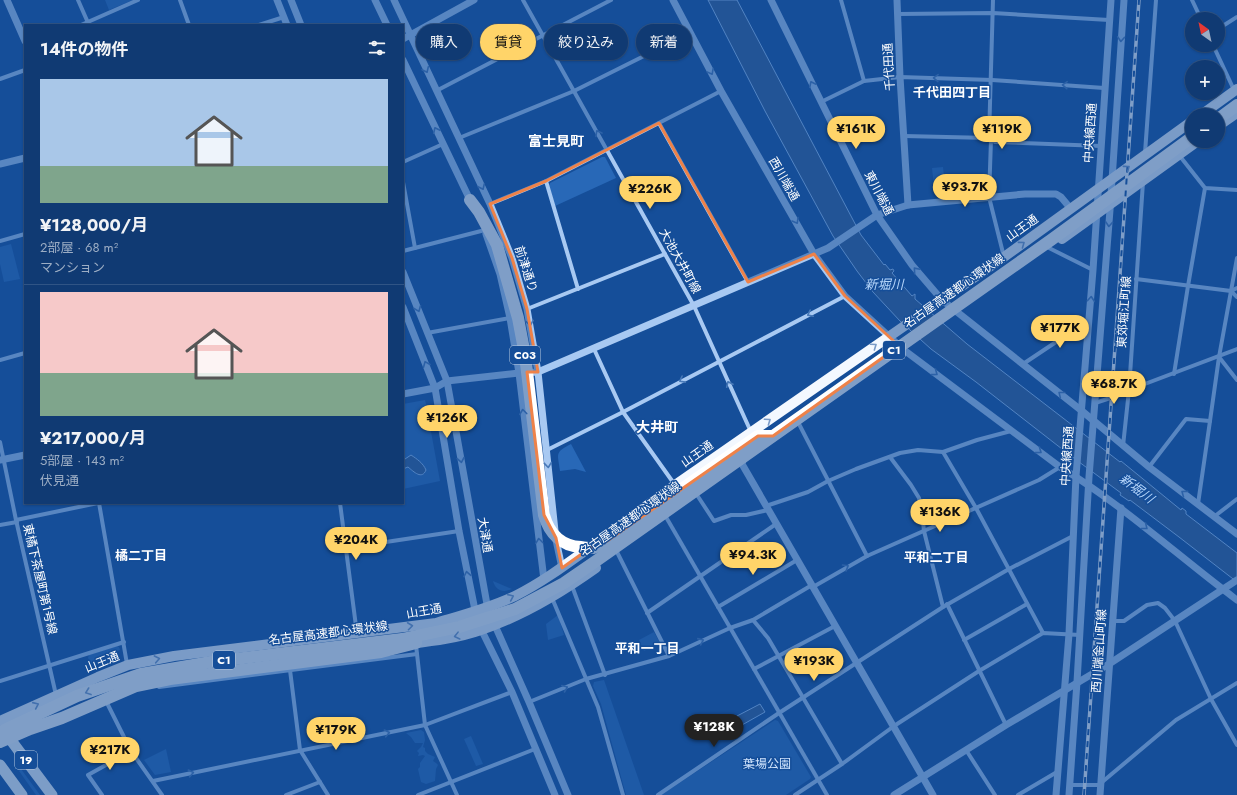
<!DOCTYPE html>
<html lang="ja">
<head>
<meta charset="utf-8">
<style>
  :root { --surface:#103a73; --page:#1e457b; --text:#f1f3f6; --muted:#9cadc4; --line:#305485; --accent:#ffd469 }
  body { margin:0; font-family:Jost,"Noto Sans JP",sans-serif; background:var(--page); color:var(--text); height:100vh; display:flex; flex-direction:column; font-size:15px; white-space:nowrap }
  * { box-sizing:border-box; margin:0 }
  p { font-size:13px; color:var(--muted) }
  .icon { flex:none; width:22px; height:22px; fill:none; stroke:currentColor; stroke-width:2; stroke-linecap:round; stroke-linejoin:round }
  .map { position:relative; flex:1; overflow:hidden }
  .details { position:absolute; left:24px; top:24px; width:380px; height:480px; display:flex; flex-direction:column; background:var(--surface); border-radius:0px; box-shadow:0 1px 3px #0004,0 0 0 1px var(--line) }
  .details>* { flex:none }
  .top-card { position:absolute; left:416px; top:24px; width:380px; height:36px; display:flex; gap:8px }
  .needle { width:26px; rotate:327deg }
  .controls { position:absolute; left:1185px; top:12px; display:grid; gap:8px }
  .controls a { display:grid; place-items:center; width:40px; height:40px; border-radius:50%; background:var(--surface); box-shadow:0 1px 3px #0004,0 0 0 1px var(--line); font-size:20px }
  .price { position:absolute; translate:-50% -34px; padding:0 9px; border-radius:14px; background:var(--accent); color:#111; font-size:13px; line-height:26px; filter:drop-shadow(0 1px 2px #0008) }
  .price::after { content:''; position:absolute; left:50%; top:24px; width:12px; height:9px; margin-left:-6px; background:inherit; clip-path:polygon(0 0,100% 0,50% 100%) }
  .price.active { background:#222; color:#fff }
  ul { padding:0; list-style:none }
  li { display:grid; align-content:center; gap:8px; height:212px; padding:0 16px }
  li+li { border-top:1px solid var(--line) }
  li span { display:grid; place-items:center; height:124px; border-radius:0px; color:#555 }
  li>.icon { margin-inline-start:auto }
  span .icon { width:72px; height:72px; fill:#fffc; stroke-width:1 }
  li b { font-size:17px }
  h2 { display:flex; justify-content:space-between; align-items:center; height:48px; padding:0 16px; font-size:17px }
  .chip { padding:0 14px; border-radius:18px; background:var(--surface); box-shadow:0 1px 3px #0004,0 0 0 1px var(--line); font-size:14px; line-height:36px }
  .chip.active { background:var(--accent); color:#111 }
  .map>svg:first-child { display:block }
</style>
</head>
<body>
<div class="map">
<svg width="1237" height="795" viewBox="0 0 1237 795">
  <rect width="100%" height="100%" fill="#154e99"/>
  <g fill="#2868b7">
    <polygon points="105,0 133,0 109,10"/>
    <polygon points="602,157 605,157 616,178 555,206 549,185 550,183"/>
    <polygon points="943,167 946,195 935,196 932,168"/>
    <polygon points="11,244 20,279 4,282 0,264 0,247"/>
    <polygon points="425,400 427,408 433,415 433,424 430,426 440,481 403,489 403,404"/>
    <path d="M571,444L586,472L575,469L560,471C558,453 554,453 571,444Z"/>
    <path d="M493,581L512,589C503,593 496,591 493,581Z"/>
    <polygon points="558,615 564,635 548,640 546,624"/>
    <polygon points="654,632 660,643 644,651 639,640"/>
    <polygon points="117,646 119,647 120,650 91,663 88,658 89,655"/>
    <polygon points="604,680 644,795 626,795 601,704 593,686 594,682"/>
    <polygon points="775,720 778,721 811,777 810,779 786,795 661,795"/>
    <polygon points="421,730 424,732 425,740 423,747 425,748 425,751 428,754 435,757 433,761 436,763 438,765 436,769 435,781 426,784 421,782 418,769 420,767 420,763 425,756 423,755 418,756 419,753 417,751 421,747 423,743 415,743 411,737 406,733"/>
    <polygon points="471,736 483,764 476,766 464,739"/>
    <polygon points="166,749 171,772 155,775 144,760"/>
    <polygon points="21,769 40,795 36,795 19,771"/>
  </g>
  <g fill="#325b92" stroke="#9ac4f5">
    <polygon points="708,0 737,0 861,235 884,265 885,264 890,270 893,269 894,271 892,273 912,296 915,294 915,299 967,344 1120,462 1121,461 1181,510 1182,508 1186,511 1186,514 1237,553 1237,582 1179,537 1130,500 1129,501 1120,495 1121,493 1071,456 976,382 931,349 900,321 873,292 857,271 833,236 765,111"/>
    <path d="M411,455C417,459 423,463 426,470C422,480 414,472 408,467L403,469V459H405Z"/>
    <polygon points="760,704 765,712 742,725 737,716"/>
  </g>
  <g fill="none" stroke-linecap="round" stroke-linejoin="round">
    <g stroke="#a8c9f2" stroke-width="4">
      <polyline points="78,0 89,25"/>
      <polyline points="180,0 189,25"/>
      <polyline points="523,0 694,306 751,432"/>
      <polyline points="841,0 864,81"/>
      <polyline points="1192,0 1201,19"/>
      <polyline points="898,14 993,13 1109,20"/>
      <polyline points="81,25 138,0"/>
      <polyline points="259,25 284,17"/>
      <polyline points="1218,29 1237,17"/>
      <polyline points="1213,45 1234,90"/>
      <polyline points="0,79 25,70"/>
      <polyline points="436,91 611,0"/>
      <polyline points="821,102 864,81 900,77 992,80 1104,88"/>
      <polyline points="659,123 748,282"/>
      <polyline points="904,136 989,138 995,142 1101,146"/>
      <polyline points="459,138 574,91 690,33"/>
      <polyline points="989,138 993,0"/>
      <polyline points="991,140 989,197 1004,257"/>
      <polyline points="1145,153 1156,0"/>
      <polyline points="1179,155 1205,188 1237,190"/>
      <polyline points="403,162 443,144"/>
      <polyline points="546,181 578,289"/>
      <polyline points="403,182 415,248"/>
      <polyline points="490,204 546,181 721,91"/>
      <polyline points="0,241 25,234"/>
      <polyline points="1049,248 1093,270"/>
      <polyline points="403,251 485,230"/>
      <polyline points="1136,279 1231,291 1237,288"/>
      <polyline points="1231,291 1237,297"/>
      <polyline points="527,309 665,254"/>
      <polyline points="427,333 510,318"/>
      <polyline points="594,349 623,412 675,485"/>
      <polyline points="1219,357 1237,380"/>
      <polyline points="0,360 25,353"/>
      <polyline points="1023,364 1089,320"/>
      <polyline points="1174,374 1188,286 1205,188"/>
      <polyline points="1129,390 1237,349"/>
      <polyline points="1095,403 1129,392"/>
      <polyline points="799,424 867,556"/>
      <polyline points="0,442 16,520 56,695"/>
      <polyline points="1123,446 1129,390 1143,182"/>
      <polyline points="547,450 623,412 845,296"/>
      <polyline points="943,452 976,508 1043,633"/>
      <polyline points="890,457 911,485 919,498 922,512 924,531 943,607"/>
      <polyline points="1149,467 1186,419 1210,421"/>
      <polyline points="697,495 714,521 731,515 746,515 768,510"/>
      <polyline points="99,503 127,664"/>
      <polyline points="340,503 357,634"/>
      <polyline points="1198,504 1210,421 1219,357 1237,258"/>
      <polyline points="766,506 808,492 828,481 856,469 900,453 918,450 943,452 977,440 1011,431"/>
      <polyline points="1215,516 1237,499"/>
      <polyline points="666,517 827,795"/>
      <polyline points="16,520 98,503"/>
      <polyline points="0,525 17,522"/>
      <polyline points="346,548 459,531"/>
      <polyline points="617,552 669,656"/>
      <polyline points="572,586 605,675"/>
      <polyline points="813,587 867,556 1039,480 1060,467"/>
      <polyline points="552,598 598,707 623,795"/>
      <polyline points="947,604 1006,725"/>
      <polyline points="718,607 797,560"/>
      <polyline points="647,613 776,524"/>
      <polyline points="753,620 768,638 842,764"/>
      <polyline points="1112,621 1124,621 1147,605 1158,603 1165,608 1175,621 1211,699 1237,745"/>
      <polyline points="964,640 1027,604"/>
      <polyline points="416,645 425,725 457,795"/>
      <polyline points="754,669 835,626"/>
      <polyline points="290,670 300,750 328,795"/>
      <polyline points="0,681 124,642"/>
      <polyline points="159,687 417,654"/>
      <polyline points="106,701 131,751 162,795"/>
      <polyline points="529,702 586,679 669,656 730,628 753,620 812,585"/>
      <polyline points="966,750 995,795"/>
      <polyline points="153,781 425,725 512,692"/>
      <polyline points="1101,783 1176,720 1237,683"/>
      <polyline points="1070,785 1101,785"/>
      <polyline points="102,795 88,775 131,751"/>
      <polyline points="286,795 320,782"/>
      <polyline points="418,795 535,749"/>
      <polyline points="658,795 779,713 943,607 1009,569 1073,536"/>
      <polyline points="795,795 842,764 894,726 979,671 1043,633 1080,635"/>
      <polyline points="1018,795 1057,772"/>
    </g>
    <g stroke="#a8c9f2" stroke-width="7">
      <polyline points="7,0 25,41"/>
      <polyline points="277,0 287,25"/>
      <polyline points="291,0 301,25"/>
      <polyline points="375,0 387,25"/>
      <polyline points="394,0 490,204 512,258 527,309 538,372 556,540 562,568"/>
      <path d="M673,0L721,91L814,254L845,296L904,350L1060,467C1123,505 1178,556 1237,600"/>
      <polyline points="771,0 877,215 912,265 942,300 1082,411 1149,467 1237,534"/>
      <polyline points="897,0 900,77 908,205"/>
      <polyline points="403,39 474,0"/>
      <polyline points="403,60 471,202"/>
      <polyline points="0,164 25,158"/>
      <polyline points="486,234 500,274 510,318 519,373 544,580"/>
      <polyline points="403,272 447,381 488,610"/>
      <polyline points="403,307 435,388 459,531 476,615"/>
      <polyline points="403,394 435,388 447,381 519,373 538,372 828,248 877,215 908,205 1025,194 1056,194 1061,197 1071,209"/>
      <polyline points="744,457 742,464 933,795"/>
      <polyline points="0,460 25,455"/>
      <polyline points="493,621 529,702 568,795"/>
      <polyline points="480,627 512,692 555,795"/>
      <polyline points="894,795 1006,725 1109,664 1237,580"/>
      <polyline points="1056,795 1069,634 1076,476 1093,270 1111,0"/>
      <polyline points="1069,795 1077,682 1089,477 1110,210 1124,0"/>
      <polyline points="1100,795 1121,508"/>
    </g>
    <g stroke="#f3f8ff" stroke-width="10">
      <polyline points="1201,115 1237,89"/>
      <polyline points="1218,126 1237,113"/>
      <polyline points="1062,239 1198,141"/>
      <polyline points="630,518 675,485 1004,257 1192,121"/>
      <path d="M410,644C434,641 458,638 481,630C523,616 561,593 596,568"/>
      <path d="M0,721L98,677L128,665L174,656L436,623C463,615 490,608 515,596C543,582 568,563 593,545"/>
    </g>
    <g stroke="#f9fcff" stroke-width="11">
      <polyline points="4,731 52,795"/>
      <polyline points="0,765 22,795"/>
    </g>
    <g stroke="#fff" stroke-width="12">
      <polyline points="1218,119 1237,105"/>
      <path d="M470,200L479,212L497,245L518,318L525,355L544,515C549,533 561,546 581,547C584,548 589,548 593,548C598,547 603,543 607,541L758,436H771"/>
      <polyline points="0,732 77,696 141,674 211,662 402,639 459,627 515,609 564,583 596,561 1051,240 1192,137"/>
      <polyline points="0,742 30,729 62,718 136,686 170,679 381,652 416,643"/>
    </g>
    <g stroke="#fff" stroke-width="3.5">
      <polyline id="rail" points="1084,795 1139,0"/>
    </g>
    <use href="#rail" stroke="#154e99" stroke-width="2" stroke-dasharray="6" stroke-linecap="butt"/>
  </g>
  <defs><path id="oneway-chevron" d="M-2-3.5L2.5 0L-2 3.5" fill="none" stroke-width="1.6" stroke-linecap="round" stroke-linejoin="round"/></defs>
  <g stroke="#4879b8">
    <use href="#oneway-chevron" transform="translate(1121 39) rotate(94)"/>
    <use href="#oneway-chevron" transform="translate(426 70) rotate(65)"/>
    <use href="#oneway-chevron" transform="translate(711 72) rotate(62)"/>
    <use href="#oneway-chevron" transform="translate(936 78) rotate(-178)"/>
    <use href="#oneway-chevron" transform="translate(812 84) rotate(-116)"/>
    <use href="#oneway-chevron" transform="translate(1065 85) rotate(-176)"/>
    <use href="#oneway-chevron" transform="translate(436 130) rotate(-115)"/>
    <use href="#oneway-chevron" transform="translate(598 133) rotate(-119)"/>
    <use href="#oneway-chevron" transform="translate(482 187) rotate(65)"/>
    <use href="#oneway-chevron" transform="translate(796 221) rotate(60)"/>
    <use href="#oneway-chevron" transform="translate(1109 224) rotate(94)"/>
    <use href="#oneway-chevron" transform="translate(916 270) rotate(-131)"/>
    <use href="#oneway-chevron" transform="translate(1091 299) rotate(-85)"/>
    <use href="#oneway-chevron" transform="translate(418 309) rotate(68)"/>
    <use href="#oneway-chevron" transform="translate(810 314) rotate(153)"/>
    <use href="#oneway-chevron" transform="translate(530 323) rotate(80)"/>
    <use href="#oneway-chevron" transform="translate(426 364) rotate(-112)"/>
    <use href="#oneway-chevron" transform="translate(935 373) rotate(37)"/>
    <use href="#oneway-chevron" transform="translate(682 380) rotate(152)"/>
    <use href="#oneway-chevron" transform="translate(729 384) rotate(-115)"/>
    <use href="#oneway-chevron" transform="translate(1061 394) rotate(-141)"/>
    <use href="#oneway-chevron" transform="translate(523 412) rotate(-97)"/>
    <use href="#oneway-chevron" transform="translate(1039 451) rotate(36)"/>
    <use href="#oneway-chevron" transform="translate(461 460) rotate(80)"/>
    <use href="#oneway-chevron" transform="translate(548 465) rotate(84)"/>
    <use href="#oneway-chevron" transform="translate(1184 493) rotate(-143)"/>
    <use href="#oneway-chevron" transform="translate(1145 527) rotate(39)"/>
    <use href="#oneway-chevron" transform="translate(539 541) rotate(-97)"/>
    <use href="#oneway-chevron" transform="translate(846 567) rotate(-31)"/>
    <use href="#oneway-chevron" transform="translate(467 574) rotate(-101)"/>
    <use href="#oneway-chevron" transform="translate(701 641) rotate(-24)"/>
    <use href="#oneway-chevron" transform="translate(565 688) rotate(-22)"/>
    <use href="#oneway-chevron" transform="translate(387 733) rotate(-12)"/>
    <use href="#oneway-chevron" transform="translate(191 773) rotate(-12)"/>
  </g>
  <g stroke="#799ac7">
    <use href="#oneway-chevron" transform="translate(1127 168) rotate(-36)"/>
    <use href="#oneway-chevron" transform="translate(1022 244) rotate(-36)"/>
    <use href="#oneway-chevron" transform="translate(874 346) rotate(-35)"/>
    <use href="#oneway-chevron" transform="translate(768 421) rotate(-35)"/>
    <use href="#oneway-chevron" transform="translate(511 597) rotate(-24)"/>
    <use href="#oneway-chevron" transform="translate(410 626) rotate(-7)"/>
    <use href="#oneway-chevron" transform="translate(457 636) rotate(166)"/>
    <use href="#oneway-chevron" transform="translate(157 659) rotate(-11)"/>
    <use href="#oneway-chevron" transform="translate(36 705) rotate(-24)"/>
  </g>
  <use stroke="#7e9ec7" href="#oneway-chevron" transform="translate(88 692) rotate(160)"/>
  <path d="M0 0H1237V795H0ZM659,123L748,282L814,254L845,296L899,346L773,436H758L607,541L590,548L562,568L556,538L544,515L527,372H538L527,309L512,258L490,204L546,181Z" fill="#154e99" fill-opacity=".55" fill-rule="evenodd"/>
  <path fill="none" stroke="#ee8249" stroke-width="3" stroke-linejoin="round" d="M659,123L748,282L814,254L845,296L899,346L773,436H758L607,541L590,548L562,568L556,538L544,515L527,372H538L527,309L512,258L490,204L546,181Z"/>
  <g text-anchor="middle" stroke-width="3" stroke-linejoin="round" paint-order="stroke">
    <g fill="#154e99" stroke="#b9cae0" stroke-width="1">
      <rect x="883" y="341" width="22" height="18" rx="3"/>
      <rect x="510" y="346" width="30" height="18" rx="3"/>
      <rect x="213" y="651" width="22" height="18" rx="3"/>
      <rect x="15" y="751" width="22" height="18" rx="3"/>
    </g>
    <g font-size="11" font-weight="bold" fill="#fff">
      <text x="894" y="354">C1</text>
      <text x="525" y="359">C03</text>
      <text x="224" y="664">C1</text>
      <text x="26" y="764">19</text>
    </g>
    <g font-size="12" fill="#fff" stroke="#154e99">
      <text transform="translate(889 67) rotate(-93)" y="4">千代田通</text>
      <text transform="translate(1090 133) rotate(-86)" y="4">中央線西通</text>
      <text transform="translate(784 179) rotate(60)" y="4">西川端通</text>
      <text transform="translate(879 193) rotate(62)" y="4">東川端通</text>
      <text transform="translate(1022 228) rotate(-36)" y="4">山王通</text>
      <text transform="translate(680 261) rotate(61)" y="4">大池大井町線</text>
      <text transform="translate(526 269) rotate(72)" y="4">前津通り</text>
      <text transform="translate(954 291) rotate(-35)" y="4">名古屋高速都心環状線</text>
      <text transform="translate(1124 312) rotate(-86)" y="4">東郊堀江町線</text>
      <text transform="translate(697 454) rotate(-35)" y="4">山王通</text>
      <text transform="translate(1067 456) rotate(-86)" y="4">中央線西通</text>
      <text transform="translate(630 519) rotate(-35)" y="4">名古屋高速都心環状線</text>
      <text transform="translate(485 535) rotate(80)" y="4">大津通</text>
      <text transform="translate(40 579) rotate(77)" y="4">東橘下茶屋町第1号線</text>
      <text transform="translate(424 611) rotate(-10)" y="4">山王通</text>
      <text transform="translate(328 633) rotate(-7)" y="4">名古屋高速都心環状線</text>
      <text transform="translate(1099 651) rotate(-86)" y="4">西川端金山町線</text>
      <text transform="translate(102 662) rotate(-22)" y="4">山王通</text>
    </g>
    <g font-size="12" fill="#d0e4fd" stroke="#154e99">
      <text x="767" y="768">葉場公園</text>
    </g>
    <g font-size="13" font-weight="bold" fill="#fff" stroke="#154e99">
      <text x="952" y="97">千代田四丁目</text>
      <text x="141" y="560">橘二丁目</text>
      <text x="936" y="562">平和二丁目</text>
      <text x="647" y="653">平和一丁目</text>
    </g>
    <g font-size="13" font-style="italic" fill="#b4d4f9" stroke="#154e99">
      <text x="884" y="289">新堀川</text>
      <text transform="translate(1137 488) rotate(37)" y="5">新堀川</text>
    </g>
    <g font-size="14" font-weight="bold" fill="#fff" stroke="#154e99">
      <text x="556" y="146">富士見町</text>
      <text x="657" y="432">大井町</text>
    </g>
  </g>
</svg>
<div class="controls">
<a><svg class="needle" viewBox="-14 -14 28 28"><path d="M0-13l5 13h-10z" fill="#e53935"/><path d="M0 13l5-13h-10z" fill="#9cadc4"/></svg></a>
<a>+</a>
<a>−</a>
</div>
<b class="price" style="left:856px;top:150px">¥161K</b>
<b class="price" style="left:1002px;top:150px">¥119K</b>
<b class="price" style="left:965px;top:208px">¥93.7K</b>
<b class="price" style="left:650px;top:210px">¥226K</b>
<b class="price" style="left:1060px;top:349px">¥177K</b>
<b class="price" style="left:1114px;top:405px">¥68.7K</b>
<b class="price" style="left:447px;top:439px">¥126K</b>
<b class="price" style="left:940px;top:533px">¥136K</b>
<b class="price" style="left:356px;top:561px">¥204K</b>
<b class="price" style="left:753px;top:576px">¥94.3K</b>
<b class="price" style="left:814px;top:682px">¥193K</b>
<b class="price active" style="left:714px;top:748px">¥128K</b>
<b class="price" style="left:336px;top:751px">¥179K</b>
<b class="price" style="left:110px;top:771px">¥217K</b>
<div class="top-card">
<a class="chip">購入</a>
<a class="chip active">賃貸</a>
<a class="chip">絞り込み</a>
<a class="chip">新着</a>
</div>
<section class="details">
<h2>14件の物件<svg class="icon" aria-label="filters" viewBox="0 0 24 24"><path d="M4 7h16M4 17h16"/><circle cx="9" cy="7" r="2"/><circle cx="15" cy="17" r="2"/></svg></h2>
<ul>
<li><span style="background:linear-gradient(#a9c7e8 70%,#7fa58c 0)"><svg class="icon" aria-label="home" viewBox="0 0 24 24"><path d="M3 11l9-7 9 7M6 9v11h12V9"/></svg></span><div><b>¥128,000/月</b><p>2部屋 · 68 m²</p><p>マンション</p></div></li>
<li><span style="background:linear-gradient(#f6c9c9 65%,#7fa58c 0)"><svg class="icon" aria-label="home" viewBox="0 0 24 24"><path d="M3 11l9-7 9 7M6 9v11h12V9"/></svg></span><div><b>¥217,000/月</b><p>5部屋 · 143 m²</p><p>伏見通</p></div></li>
</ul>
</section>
</div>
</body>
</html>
